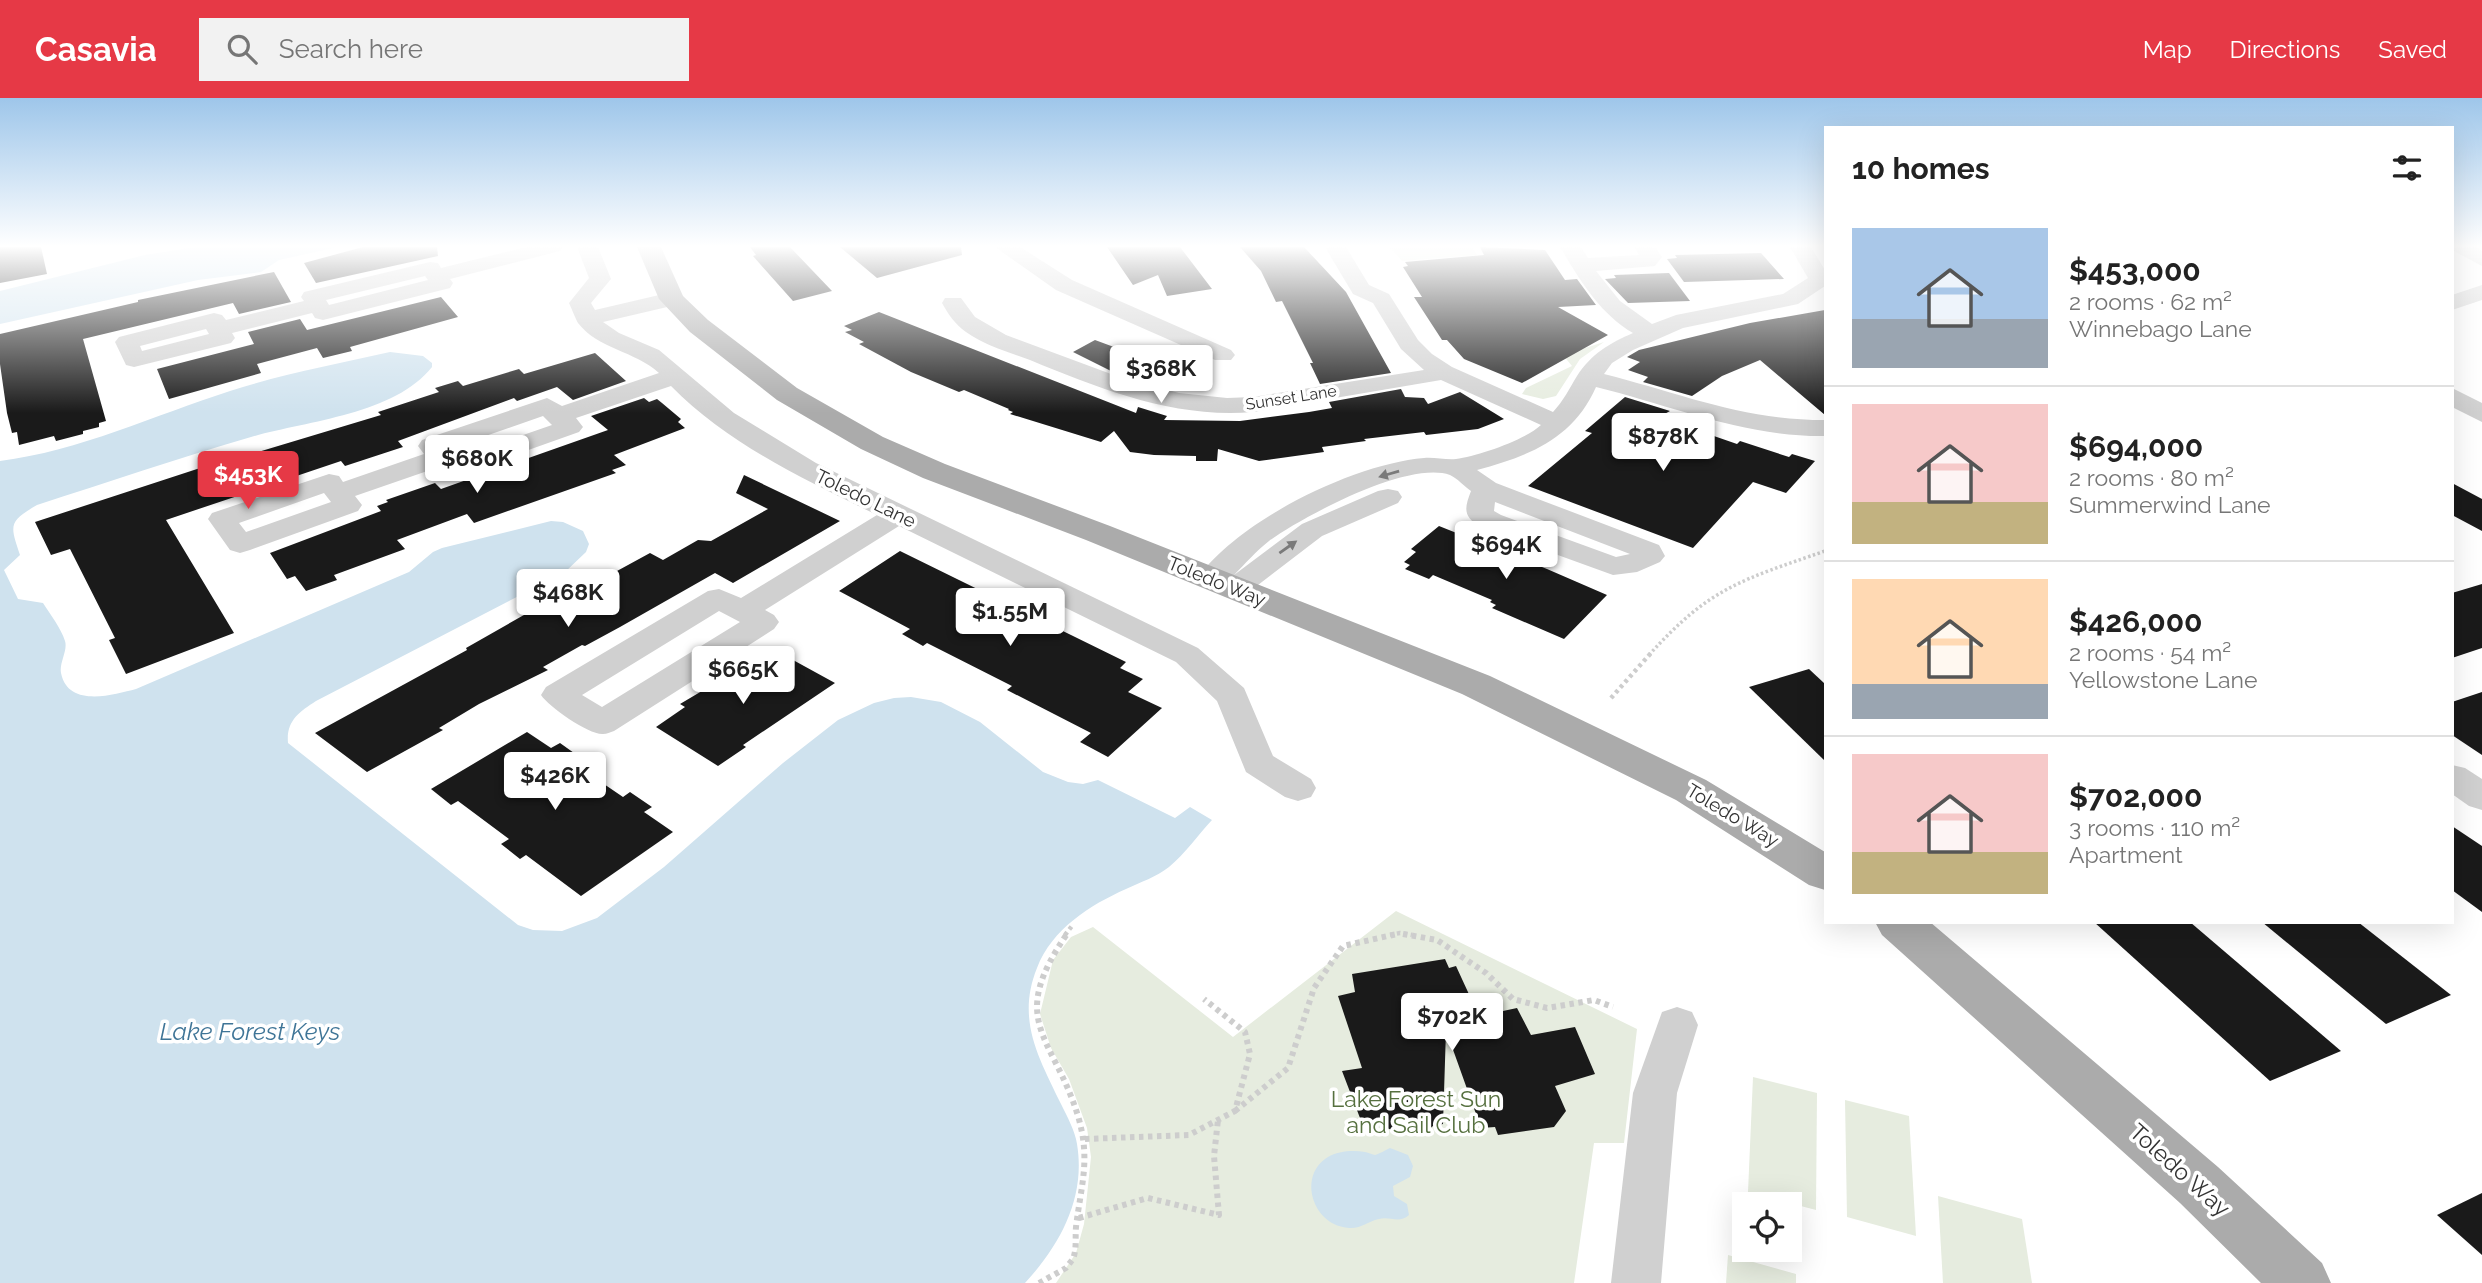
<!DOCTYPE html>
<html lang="en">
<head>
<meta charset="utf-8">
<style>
  :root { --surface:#fff; --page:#f2f2f2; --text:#222; --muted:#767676; --line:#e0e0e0; --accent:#e63946 }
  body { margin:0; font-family:Raleway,sans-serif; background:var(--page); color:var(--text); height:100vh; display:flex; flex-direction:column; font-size:26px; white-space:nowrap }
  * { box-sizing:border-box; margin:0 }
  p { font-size:23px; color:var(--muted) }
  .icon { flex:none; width:38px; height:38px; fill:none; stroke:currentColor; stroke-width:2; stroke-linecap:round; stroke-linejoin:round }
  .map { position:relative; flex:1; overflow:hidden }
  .drawer { position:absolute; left:1824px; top:28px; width:630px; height:798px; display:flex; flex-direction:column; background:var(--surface); border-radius:0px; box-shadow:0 7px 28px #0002 }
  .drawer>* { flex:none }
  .fabs { position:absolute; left:1732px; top:1094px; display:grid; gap:14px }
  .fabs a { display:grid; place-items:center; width:70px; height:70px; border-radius:0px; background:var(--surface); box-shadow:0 7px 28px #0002; font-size:35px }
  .price { position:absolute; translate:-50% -60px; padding:0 16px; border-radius:7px; background:#fff; color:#222; font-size:23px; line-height:46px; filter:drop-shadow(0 2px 4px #0008) }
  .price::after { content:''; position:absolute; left:50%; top:42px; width:21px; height:16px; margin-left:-10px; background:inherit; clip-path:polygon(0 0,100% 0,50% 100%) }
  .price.on { background:var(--accent); color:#fff }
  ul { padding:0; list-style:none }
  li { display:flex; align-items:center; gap:21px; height:175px; padding:0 28px }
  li+li { border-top:2px solid var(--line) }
  li span { display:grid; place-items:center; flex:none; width:196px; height:140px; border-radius:0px; color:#555 }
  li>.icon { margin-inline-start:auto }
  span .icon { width:84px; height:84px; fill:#fffc; stroke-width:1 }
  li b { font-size:30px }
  h2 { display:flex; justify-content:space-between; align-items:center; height:84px; padding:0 28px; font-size:30px }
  header { display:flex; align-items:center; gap:42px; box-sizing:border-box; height:98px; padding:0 35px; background:var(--accent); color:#fff }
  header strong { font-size:33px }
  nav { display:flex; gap:38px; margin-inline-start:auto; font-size:24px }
  .search { width:490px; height:63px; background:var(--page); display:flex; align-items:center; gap:18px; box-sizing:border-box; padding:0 24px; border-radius:0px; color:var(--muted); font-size:26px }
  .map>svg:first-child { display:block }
</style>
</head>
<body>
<header>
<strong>Casavia</strong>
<div class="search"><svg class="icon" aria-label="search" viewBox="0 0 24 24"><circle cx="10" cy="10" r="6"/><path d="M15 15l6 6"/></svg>Search here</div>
<nav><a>Map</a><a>Directions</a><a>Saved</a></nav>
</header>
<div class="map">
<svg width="2482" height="1185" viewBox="0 0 2482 1185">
  <rect width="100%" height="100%" fill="#fff"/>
  <g fill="#e6ecdf">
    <polygon points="1390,149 1472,149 1477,157 1402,163"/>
    <polygon points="1604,244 1580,261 1556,298 1543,301 1522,296 1526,290 1572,268 1563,257"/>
    <polygon points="1396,813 1637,931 1624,1045 1594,1045 1574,1185 1056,1185 1076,1155 1084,1126 1091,1059 1087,1030 1069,981 1051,950 1040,916 1053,862 1071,839 1093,829 1233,939"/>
    <polygon points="1753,979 1817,995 1816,1112 1748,1094"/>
    <polygon points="1845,1002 1909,1018 1916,1138 1847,1119"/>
    <polygon points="1938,1098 2022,1121 2032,1185 1943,1185"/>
    <polygon points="1728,1157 1796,1176 1796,1185 1726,1185"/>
  </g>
  <g fill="#cfe2ee">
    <polygon points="195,149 338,149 279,162 261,174 198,182 0,226 0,193 145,157"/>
    <path d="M390,254L423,258L432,265V269C394,317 305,323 251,339C179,360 108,384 37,407C8,424 10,427 20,457L4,472L18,501L43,505C50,516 61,530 65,543C68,552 59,565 61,575C68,610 113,597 136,591L409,474L433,454L442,450L551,423L563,424L583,433L589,446L586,454L565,474L316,603C299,614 286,623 288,645L518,827L533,832L562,833L597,820L664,769L783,665L838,622L874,605L894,600L911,599L941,604L980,624L1043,674L1068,684L1083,686L1098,682L1175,720L1190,709L1212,722C1198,737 1185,756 1169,769C1156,779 1141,784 1126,791C1090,807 1052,831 1037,870C1016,922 1039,960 1061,1006C1067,1018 1075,1033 1077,1046C1086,1100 1060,1147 1025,1185H0V363C79,353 155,317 230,293C283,276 336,266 390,254Z"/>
    <path d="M1390,1050L1408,1057L1413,1068L1410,1079L1393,1088L1394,1098L1407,1106L1409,1117C1399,1126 1390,1118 1379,1121C1365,1124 1360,1133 1343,1129C1312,1123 1298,1077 1328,1059C1338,1053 1353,1052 1365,1054C1367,1054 1373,1057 1375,1057C1379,1056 1386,1052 1390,1050Z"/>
  </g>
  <g fill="#1a1a1a">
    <polygon points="0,149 41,149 47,176 0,185"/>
    <polygon points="363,149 437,149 438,158 316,185 304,165"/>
    <polygon points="750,149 790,149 832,193 793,203 753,158 756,157"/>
    <polygon points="840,149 961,149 962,157 877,180"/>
    <polygon points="1107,149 1180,149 1212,191 1167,198 1158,177 1133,187"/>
    <polygon points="1240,149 1304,149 1346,194 1391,275 1320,286 1310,265 1313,265 1282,203 1276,204 1261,173"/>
    <polygon points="1480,149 1545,152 1565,182 1577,181 1596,207 1558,209 1608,237 1522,285 1464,261 1447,242 1442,242 1414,199 1422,199 1403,169 1408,168 1405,164 1484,157"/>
    <polygon points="1761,155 1784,181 1684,184 1667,161 1677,160 1675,157"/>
    <polygon points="274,174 291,204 239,216 233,205 83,241 106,323 99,325 99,329 83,333 83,336 56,343 54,338 19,347 17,334 12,335 7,315 0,266 0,236 138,204 138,202"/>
    <polygon points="1669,175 1690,203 1628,205 1605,181 1616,180 1614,177"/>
    <polygon points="441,199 458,219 350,249 352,253 323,260 317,250 257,266 261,275 169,301 157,271 254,246 248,234 300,221 307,232"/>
    <polygon points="1825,212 1825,317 1760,262 1722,278 1692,298 1643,284 1648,279 1628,272 1640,264 1627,259 1639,252 1750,225"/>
    <polygon points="879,214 1136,315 1138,309 1167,318 1164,322 1240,323 1309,314 1332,310 1329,304 1401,291 1405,299 1424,300 1428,306 1460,294 1504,321 1478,331 1426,337 1424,334 1364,341 1366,343 1322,349 1324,354 1259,363 1218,351 1217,363 1196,363 1196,358 1154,357 1130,354 1114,333 1101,344 1010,316 1013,314 1008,312 1009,311 964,292 959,294 911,274 859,246 864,244 845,234 852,232 844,228"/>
    <polygon points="1095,242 1122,252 1119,253 1136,260 1113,274 1073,254"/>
    <polygon points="595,255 626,283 573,302 557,289 517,303 514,300 398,343 403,349 345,368 341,363 166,422 234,535 126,576 109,542 115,540 70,451 51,457 35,424 246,355 248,357 381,317 378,314 439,294 435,290 458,283 463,288 519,271 524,276"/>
    <polygon points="1625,299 1670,313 1659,319 1737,346 1740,343 1789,359 1792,356 1815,363 1786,395 1753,384 1693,450 1528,388 1592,335 1585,333"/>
    <polygon points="644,300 649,304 657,301 662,305 681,321 678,324 685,330 614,357 626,367 612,372 616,375 474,425 467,416 397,442 405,451 334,477 337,482 306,493 295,478 287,481 270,455 381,413 377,408 388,404 386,402 435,385 441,391 608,332 591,318"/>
    <polygon points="744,377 840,423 733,485 715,475 620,529 585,548 582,547 543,569 548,572 479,606 439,630 443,632 367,674 315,635 467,552 466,550 531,513 527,511 554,497 562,503 650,455 663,462 698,442 711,443 768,411 736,395"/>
    <polygon points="2452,385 2482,401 2482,433 2452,417"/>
    <polygon points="1439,428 1547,471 1607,497 1564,541 1492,510 1496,507 1490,504 1492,502 1433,477 1429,481 1405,471 1410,467 1404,464 1416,454 1411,451"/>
    <polygon points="900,453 1126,564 1120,570 1143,581 1128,594 1162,610 1108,659 1080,644 1091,635 1007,592 1012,588 927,545 923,548 902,536 910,531 839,493"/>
    <polygon points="2482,486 2482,550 2452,560 2452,495"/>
    <polygon points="773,551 835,585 743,647 746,649 718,668 656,629 685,609 680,606"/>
    <polygon points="1809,571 1825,586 1825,663 1749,589"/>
    <polygon points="2482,594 2482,657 2452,637 2452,604"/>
    <polygon points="527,634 551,650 560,645 581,660 573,665 623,699 630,694 652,709 644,714 673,734 581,798 526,757 520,761 501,746 509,741 458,703 451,707 431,691"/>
    <polygon points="2452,728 2482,748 2482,814 2452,792"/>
    <polygon points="2094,824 2190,824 2341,953 2270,983"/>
    <polygon points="2262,824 2358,824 2451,897 2386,926"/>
    <polygon points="1445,861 1449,870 1456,868 1473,905 1500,904 1503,913 1517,910 1531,937 1575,929 1595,976 1555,988 1566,1013 1554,1029 1498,1037 1495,1029 1481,1030 1446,932 1443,1026 1433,1028 1424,1035 1412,1036 1392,1032 1360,1020 1342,973 1362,970 1338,898 1355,894 1352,876"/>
    <polygon points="2482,1095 2482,1157 2437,1117"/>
  </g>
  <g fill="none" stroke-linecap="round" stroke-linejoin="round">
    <path stroke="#cdcdcd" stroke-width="3.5" stroke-dasharray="2.5 2.5" stroke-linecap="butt" d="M1649,557C1710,489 1742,482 1825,453"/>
    <g stroke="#cdcdcd" stroke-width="4.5" stroke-dasharray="3.5 3.5" stroke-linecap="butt">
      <polyline points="1611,600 1651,555"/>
      <polyline points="1065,837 1072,828"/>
      <polyline points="1390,837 1400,835 1412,837"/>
    </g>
    <g stroke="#cdcdcd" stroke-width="6" stroke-dasharray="4.5 4.5" stroke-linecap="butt">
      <polyline points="1403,836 1437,842 1486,875 1513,901 1547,910 1594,902 1613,909"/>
      <polyline points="1235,1013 1288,970 1314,890 1343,848 1397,836"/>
      <polyline points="1085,1041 1189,1037 1235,1013 1250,956 1245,934 1204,901"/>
      <polyline points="1079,1120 1148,1100 1219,1117 1214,1058 1218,1022"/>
      <path d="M1039,1185L1066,1170L1073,1161C1077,1150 1075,1141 1076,1129C1081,1087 1091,1062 1078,1018C1053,937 1006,924 1067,836"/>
    </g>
    <g fill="#d0d0d0" fill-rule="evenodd">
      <path d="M526,149H563L560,153L450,181L453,185L450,190L323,222L315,220L312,215L232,235L235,240L231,245L134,269L126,267L115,244L119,239L214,215L222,217L226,222L304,203L301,199L304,194L430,164L438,165L441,170ZM425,178L428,182L329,207L326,202ZM206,231L209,236L142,253L140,248Z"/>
      <path d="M577,149H598L611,181L591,205L595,212L672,194L680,196L683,201L680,206L603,224L619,235L659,252L734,315L816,365L1198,550L1244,590L1273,658L1311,681L1316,690L1311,699L1298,703L1285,699L1246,674L1217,603L1176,564L899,428L765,512L774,517L779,524L774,531L614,633C610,634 607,636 603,636C589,637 549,609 541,597L546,589L708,493L719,491L741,500L877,417C805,382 728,346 671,288L576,320L583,329L579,334L452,379L442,377L436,370L355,398L362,407L358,413L250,452L240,455L230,452L208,421L212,415L329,376L339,378L343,384L424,356L418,348L422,342L538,303L547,300L562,308L659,275C635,253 598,251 578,225C575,220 572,211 569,205L589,180ZM543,318L552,327L457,360L448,351ZM324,395L331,404L246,434L239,425ZM719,513L740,524L602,609L582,597Z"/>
      <polygon points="995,149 1020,149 1072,182 1231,252 1235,257 1231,262 1215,262 1056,192"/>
      <path d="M1325,149H1346L1369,187L1389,196L1418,242L1432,256L1452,269L1553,314C1564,302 1569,291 1577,278C1591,256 1610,245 1633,235C1599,215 1580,182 1560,149H1581L1588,160L1639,157L1634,149H1655L1662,159L1655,168L1596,173L1620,203L1652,226L1676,217L1783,196L1808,180L1790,149H1811L1825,172V188L1798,206L1683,230L1633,252L1612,265L1604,276C1683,296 1742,322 1825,322V338C1744,339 1673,308 1596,289C1573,341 1529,358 1477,372L1496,385L1659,447L1665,458L1660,464L1637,474L1613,477L1481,429C1463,419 1464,411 1471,393C1465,389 1457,380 1450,377C1408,362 1302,419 1269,443C1256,453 1245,466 1234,477L1302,426L1378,393L1388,391L1398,393L1402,399L1398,405L1322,438L1245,497L1234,500L1223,497L1219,491L1220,489L1211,491L1200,488L1196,482C1237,423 1353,366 1424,360C1434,359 1446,362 1456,361C1478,358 1525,342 1541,327L1441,282L1253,314C1176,321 1100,291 1030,262C1008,254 984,247 966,234C955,226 948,216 942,205L945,200H961L975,219L1006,237L1111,276L1179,295L1227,300L1253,299L1424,272L1401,251L1373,205L1353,196ZM1495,404L1630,456L1616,459L1501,417L1494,413Z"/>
      <polygon points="2452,149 2476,149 2482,153 2482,168 2454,153"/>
      <polygon points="2482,187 2482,202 2452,212 2452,197"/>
      <polygon points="2452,290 2482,305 2482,324 2452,309"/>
      <polygon points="2452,667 2465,670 2482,681 2482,712 2469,708 2452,696"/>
      <polygon points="1677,909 1692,914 1698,927 1677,995 1661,1185 1611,1185 1633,995 1662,914"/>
    </g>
    <g fill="#ababab" fill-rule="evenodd">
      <polygon points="637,149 661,149 683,198 708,222 797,290 883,339 945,366 1110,428 1490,578 1706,682 1825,754 1825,792 1809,787 1676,702 1462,596 1086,442 923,380 861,351 777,302 690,234 659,201"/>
      <polygon points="1875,824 1930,824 2218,1069 2322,1165 2331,1185 2261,1185 2180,1105 1882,837"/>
    </g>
  </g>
  <defs><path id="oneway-solid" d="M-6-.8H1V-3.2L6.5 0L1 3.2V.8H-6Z" transform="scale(1.75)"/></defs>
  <g fill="#7a7a7a">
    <use href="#oneway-solid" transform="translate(1389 376) rotate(164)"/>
    <use href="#oneway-solid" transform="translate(1288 449) rotate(-35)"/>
  </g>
  <linearGradient id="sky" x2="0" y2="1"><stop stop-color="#9ec6ea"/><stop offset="0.47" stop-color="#fff"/><stop offset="1" stop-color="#fff" stop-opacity="0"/></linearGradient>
  <rect width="2482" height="315" fill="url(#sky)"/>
  <g text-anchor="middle" stroke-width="7" stroke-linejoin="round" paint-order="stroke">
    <g font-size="16" fill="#333" stroke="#fff">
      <text transform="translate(1291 299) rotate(-9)" y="6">Sunset Lane</text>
    </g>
    <g font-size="19" fill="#333" stroke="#fff">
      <text transform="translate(866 400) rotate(26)" y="7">Toledo Lane</text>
      <text transform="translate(1217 483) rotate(22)" y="7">Toledo Way</text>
      <text transform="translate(1733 717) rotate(31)" y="7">Toledo Way</text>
    </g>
    <g font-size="23" fill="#56703f" stroke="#fff">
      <text x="1416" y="1009">Lake Forest Sun<tspan x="1416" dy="26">and Sail Club</tspan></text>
    </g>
    <g font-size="23" fill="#333" stroke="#fff">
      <text transform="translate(2180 1072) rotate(42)" y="8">Toledo Way</text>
    </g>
    <g font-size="24" font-style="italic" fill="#3f7597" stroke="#fff">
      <text x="250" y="942">Lake Forest Keys</text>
    </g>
  </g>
</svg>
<div class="fabs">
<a><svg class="icon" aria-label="locate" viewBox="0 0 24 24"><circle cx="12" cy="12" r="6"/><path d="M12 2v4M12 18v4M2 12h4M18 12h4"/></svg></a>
</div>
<b class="price" style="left:1161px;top:307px">$368K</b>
<b class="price" style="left:1663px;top:375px">$878K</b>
<b class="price" style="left:477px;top:397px">$680K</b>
<b class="price on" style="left:248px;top:413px">$453K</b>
<b class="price" style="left:1506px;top:483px">$694K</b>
<b class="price" style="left:568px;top:531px">$468K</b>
<b class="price" style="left:1010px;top:550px">$1.55M</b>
<b class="price" style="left:743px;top:608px">$665K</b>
<b class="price" style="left:555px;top:714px">$426K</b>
<b class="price" style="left:1452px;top:955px">$702K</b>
<section class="drawer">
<h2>10 homes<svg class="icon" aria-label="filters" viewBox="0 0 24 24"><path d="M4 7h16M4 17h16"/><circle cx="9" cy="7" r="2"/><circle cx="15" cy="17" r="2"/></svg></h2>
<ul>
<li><span style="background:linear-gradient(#a9c7e8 65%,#9aa5b1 0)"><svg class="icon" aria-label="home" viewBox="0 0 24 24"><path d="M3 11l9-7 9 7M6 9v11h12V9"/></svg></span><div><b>$453,000</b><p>2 rooms · 62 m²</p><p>Winnebago Lane</p></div></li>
<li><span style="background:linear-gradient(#f6c9c9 70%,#c2b280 0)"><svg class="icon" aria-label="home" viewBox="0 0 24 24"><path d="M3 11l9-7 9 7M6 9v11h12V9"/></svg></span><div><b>$694,000</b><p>2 rooms · 80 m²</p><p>Summerwind Lane</p></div></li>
<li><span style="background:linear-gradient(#ffd9b3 75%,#9aa5b1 0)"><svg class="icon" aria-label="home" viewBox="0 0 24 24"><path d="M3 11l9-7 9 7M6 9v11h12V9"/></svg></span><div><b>$426,000</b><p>2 rooms · 54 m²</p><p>Yellowstone Lane</p></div></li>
<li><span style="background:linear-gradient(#f6c9c9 70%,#c2b280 0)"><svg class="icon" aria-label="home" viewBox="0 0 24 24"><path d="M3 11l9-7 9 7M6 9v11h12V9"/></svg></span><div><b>$702,000</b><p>3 rooms · 110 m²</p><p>Apartment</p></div></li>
</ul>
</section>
</div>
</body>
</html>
